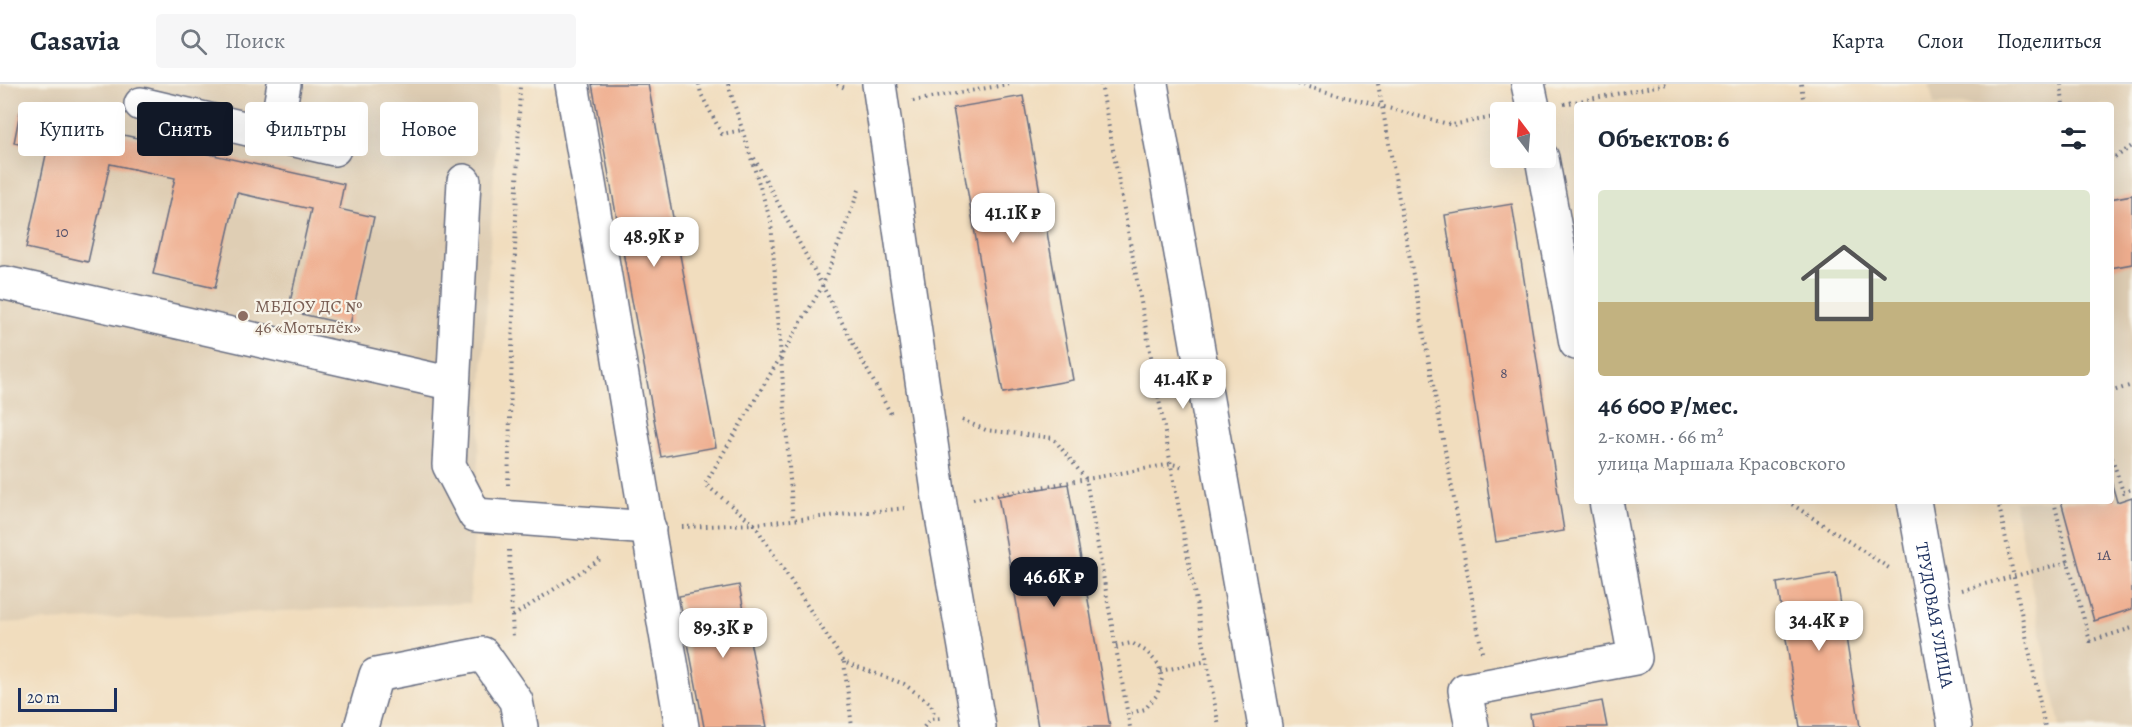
<!DOCTYPE html>
<html lang="ru">
<head>
<meta charset="utf-8">
<style>
  :root { --surface:#fff; --page:#f6f6f7; --text:#1f2937; --muted:#747a83; --line:#e0e1e3; --accent:#111827 }
  body { margin:0; font-family:Alegreya,serif; background:var(--page); color:var(--text); height:100vh; display:flex; flex-direction:column; font-size:22px; white-space:nowrap }
  * { box-sizing:border-box; margin:0 }
  p { font-size:20px; color:var(--muted) }
  .icon { flex:none; width:33px; height:33px; fill:none; stroke:currentColor; stroke-width:2; stroke-linecap:round; stroke-linejoin:round }
  .map { position:relative; flex:1; overflow:hidden }
  .sheet { position:absolute; left:1574px; top:18px; width:540px; height:402px; display:flex; flex-direction:column; background:var(--surface); border-radius:6px; box-shadow:0 6px 24px #0002 }
  .sheet>* { flex:none }
  .banner { position:absolute; left:18px; top:18px; width:570px; height:54px; display:flex; gap:12px }
  .needle { width:39px; rotate:344deg }
  .buttons { position:absolute; left:1490px; top:18px; display:grid; gap:12px }
  .buttons a { display:grid; place-items:center; width:66px; height:66px; border-radius:6px; background:var(--surface); box-shadow:0 6px 24px #0002; font-size:30px }
  .scale { position:absolute; left:18px; bottom:15px; width:99px; box-sizing:border-box; padding-left:6px; border:3px solid #1b2f5e; border-top:0; font-size:16px; line-height:21px; white-space:nowrap; color:#1b2f5e; -webkit-text-stroke:4px #f7f3e8; paint-order:stroke }
  .price { position:absolute; translate:-50% -51px; padding:0 14px; border-radius:12px; background:#fff; color:#222; font-size:20px; line-height:39px; filter:drop-shadow(0 2px 3px #0008) }
  .price::after { content:''; position:absolute; left:50%; top:36px; width:18px; height:14px; margin-left:-9px; background:inherit; clip-path:polygon(0 0,100% 0,50% 100%) }
  .price.current { background:var(--accent); color:#fff }
  ul { padding:0; list-style:none }
  li { display:grid; align-content:center; gap:12px; height:318px; padding:0 24px }
  li span { display:grid; place-items:center; height:186px; border-radius:6px; color:#555 }
  li>.icon { margin-inline-start:auto }
  span .icon { width:108px; height:108px; fill:#fffc; stroke-width:1 }
  li b { font-size:26px }
  h2 { display:flex; justify-content:space-between; align-items:center; height:72px; padding:0 24px; font-size:26px }
  .chip { padding:0 21px; border-radius:6px; background:var(--surface); box-shadow:0 6px 24px #0002; font-size:21px; line-height:54px }
  .chip.current { background:var(--accent); color:#fff }
  header { display:flex; align-items:center; gap:36px; box-sizing:border-box; height:84px; padding:0 30px; background:var(--surface); border-bottom:2px solid var(--line) }
  header strong { font-size:28px }
  nav { display:flex; gap:33px; margin-inline-start:auto; font-size:21px }
  .search { width:420px; height:54px; background:var(--page); display:flex; align-items:center; gap:15px; box-sizing:border-box; padding:0 21px; border-radius:6px; color:var(--muted); font-size:22px }
  .map>svg:first-child { display:block }
</style>
</head>
<body>
<header>
<strong>Casavia</strong>
<div class="search"><svg class="icon" aria-label="search" viewBox="0 0 24 24"><circle cx="10" cy="10" r="6"/><path d="M15 15l6 6"/></svg>Поиск</div>
<nav><a>Карта</a><a>Слои</a><a>Поделиться</a></nav>
</header>
<div class="map">
<svg width="2132" height="643" viewBox="0 0 2132 643">
  <rect width="100%" height="100%" fill="#f7f3e8"/>
  <filter id="ink" filterUnits="userSpaceOnUse"><feTurbulence type="fractalNoise" baseFrequency=".0167" numOctaves="2"/><feDisplacementMap in="SourceGraphic" scale="12" xChannelSelector="R" yChannelSelector="G"/><feConvolveMatrix kernelMatrix="1 2 1 2 8 2 1 2 1" color-interpolation-filters="sRGB"/></filter>
  <filter id="wash" filterUnits="userSpaceOnUse"><feTurbulence type="fractalNoise" baseFrequency=".008" numOctaves="4" result="noise"/><feDisplacementMap in="SourceGraphic" scale="24" xChannelSelector="R" yChannelSelector="G"/><feGaussianBlur stdDeviation="1.35" result="paint"/><feColorMatrix in="noise" values="0 0 0 0 0 0 0 0 0 0 0 0 0 0 0 0 0 1.4 0 .05"/><feComposite in="paint" operator="in"/></filter>
  <g filter="url(#wash)">
    <rect width="100%" height="100%" fill="#f1ddbe"/>
    <g fill="#dfceb4">
      <polygon points="0,0 499,0 470,519 0,539"/>
      <polygon points="1929,0 2132,0 2132,643 2060,643 2014,417 2110,417 2110,21 1934,21"/>
    </g>
    <g id="blocks">
      <g fill="#efae8f">
        <polygon points="592,0 648,0 716,363 661,373"/>
        <polygon points="1023,12 1073,296 1003,309 953,24"/>
        <polygon points="20,28 344,100 339,125 374,133 350,241 288,227 311,125 237,109 215,204 153,190 175,94 110,80 88,178 26,164 47,66 14,59"/>
        <polygon points="2132,111 2132,180 2110,184 2110,115"/>
        <polygon points="1512,120 1564,447 1496,458 1445,131"/>
        <polygon points="2111,397 2117,418 2132,413 2132,525 2094,537 2061,417 2110,417"/>
        <polygon points="1068,400 1110,643 1038,643 998,412"/>
        <polygon points="1836,489 1860,643 1800,643 1777,499"/>
        <polygon points="739,501 767,643 704,643 679,512"/>
        <polygon points="1602,617 1607,643 1532,643 1530,630"/>
      </g>
    </g>
  </g>
  <g filter="url(#ink)">
    <use href="#blocks" fill-opacity="0" stroke="#666c80" stroke-width="1.5"/>
    <g fill="none" stroke-linecap="round" stroke-linejoin="round">
      <g stroke="#666c80" stroke-width="36">
        <g id="minor">
          <polyline points="572,0 682,643"/>
          <polyline points="879,0 940,421 979,643"/>
          <polyline points="1151,0 1265,643"/>
          <polyline points="1528,0 1534,28"/>
          <polyline points="141,20 334,65"/>
          <polyline points="275,51 284,0"/>
          <polyline points="1542,74 1576,259"/>
          <polyline points="464,97 449,381 475,431 649,444"/>
          <polyline points="5,199 453,300"/>
          <path id="s1" d="M1914,417L1955,643"/>
          <polyline points="361,643 376,591 483,570 516,617 521,643"/>
          <polyline points="1472,643 1465,606 1635,574 1606,417"/>
        </g>
      </g>
      <g stroke="#666c80" stroke-width="4" stroke-dasharray="1.5 4.5" stroke-linecap="butt">
        <polyline points="699,0 701,10 722,50 742,46"/>
        <polyline points="728,0 771,138 793,436"/>
        <polyline points="837,0 847,5"/>
        <polyline points="1101,0 1219,643"/>
        <polyline points="1297,0 1452,41 1500,32"/>
        <polyline points="1378,0 1482,568"/>
        <polyline points="1801,0 1804,21"/>
        <polyline points="2061,0 2063,21"/>
        <polyline points="913,17 1010,0"/>
        <polyline points="1564,20 1667,0"/>
        <polyline points="754,74 892,332"/>
        <polyline points="2110,77 2132,62"/>
        <polyline points="859,106 822,203 705,400 754,440 906,424"/>
        <polyline points="2110,308 2132,301"/>
        <polyline points="962,336 986,346 1053,354 1086,395 1130,643"/>
        <polyline points="2110,368 2123,408 2132,405"/>
        <polyline points="508,401 520,0"/>
        <polyline points="973,415 1172,380 1184,383"/>
        <polyline points="1787,417 1892,486"/>
        <polyline points="1998,417 2045,643"/>
        <polyline points="2054,417 2068,478 2090,557 2132,544"/>
        <polyline points="682,443 754,440 844,578 904,600 931,620 935,633"/>
        <polyline points="509,466 513,554"/>
        <polyline points="1962,506 2068,478"/>
        <polyline points="513,532 602,474"/>
        <polyline points="1116,562 1132,559 1147,568 1159,581 1162,595 1157,611 1145,625 1128,630"/>
        <polyline points="844,578 852,643"/>
        <polyline points="1160,587 1207,577"/>
        <polyline points="924,643 930,635 943,634"/>
      </g>
      <use href="#minor" stroke="#fff" stroke-width="33"/>
    </g>
  </g>
  <circle fill="#8d6e63" stroke="#f7f3e8" stroke-width="2" cx="243" cy="232" r="6"/>
  <g text-anchor="middle" stroke-width="4.5" stroke-linejoin="round" paint-order="stroke">
    <g font-size="15" fill="#504f6a">
      <text x="62" y="153">10</text>
      <text x="1504" y="294">8</text>
      <text x="2104" y="476">1А</text>
    </g>
    <g font-size="18" fill="#785e54" stroke="#f7f3e8" text-anchor="start">
      <text x="255" y="228">МБДОУ ДC №<tspan x="255" dy="21">46 «Мотылёк»</tspan></text>
    </g>
    <g font-size="18" fill="#1b2f5e" stroke="#f7f3e8">
      <text dy="6" stroke="none"><textPath href="#s1" startOffset="116">ТРУДОВАЯ УЛИЦА</textPath></text>
    </g>
  </g>
</svg>
<div class="buttons">
<a><svg class="needle" viewBox="-14 -14 28 28"><path d="M0-13l5 13h-10z" fill="#e53935"/><path d="M0 13l5-13h-10z" fill="#747a83"/></svg></a>
</div>
<div class="scale">20 m</div>
<b class="price" style="left:1013px;top:160px">41.1K ₽</b>
<b class="price" style="left:654px;top:184px">48.9K ₽</b>
<b class="price" style="left:1183px;top:326px">41.4K ₽</b>
<b class="price current" style="left:1054px;top:524px">46.6K ₽</b>
<b class="price" style="left:1819px;top:568px">34.4K ₽</b>
<b class="price" style="left:723px;top:575px">89.3K ₽</b>
<div class="banner">
<a class="chip">Купить</a>
<a class="chip current">Снять</a>
<a class="chip">Фильтры</a>
<a class="chip">Новое</a>
</div>
<section class="sheet">
<h2>Объектов: 6<svg class="icon" aria-label="filters" viewBox="0 0 24 24"><path d="M4 7h16M4 17h16"/><circle cx="9" cy="7" r="2"/><circle cx="15" cy="17" r="2"/></svg></h2>
<ul>
<li><span style="background:linear-gradient(#dfe7d0 60%,#c2b280 0)"><svg class="icon" aria-label="home" viewBox="0 0 24 24"><path d="M3 11l9-7 9 7M6 9v11h12V9"/></svg></span><div><b>46 600 ₽/мес.</b><p>2-комн. · 66 m²</p><p>улица Маршала Красовского</p></div></li>
</ul>
</section>
</div>
</body>
</html>
